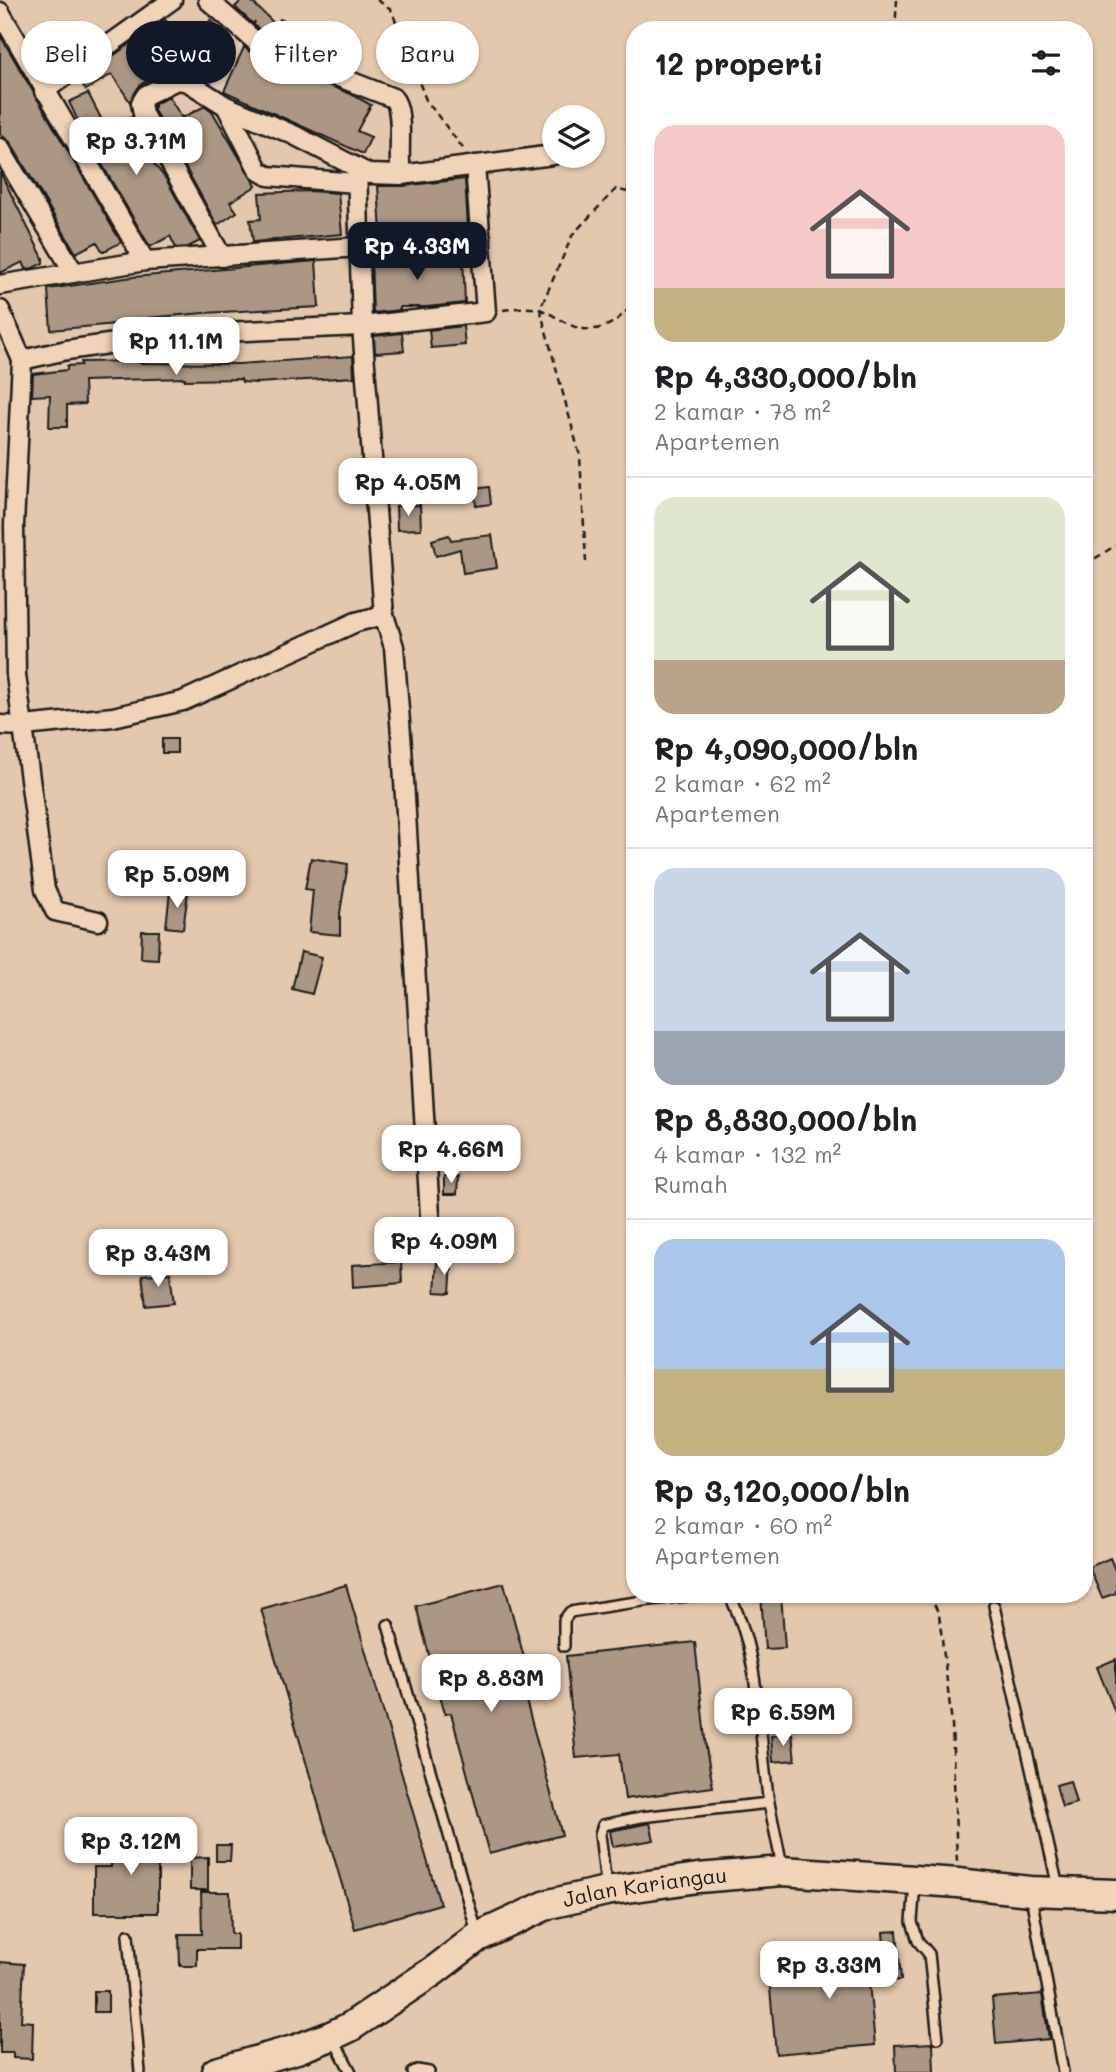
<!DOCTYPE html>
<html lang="id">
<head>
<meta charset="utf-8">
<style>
  :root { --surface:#fff; --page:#f2f2f2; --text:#202124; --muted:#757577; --line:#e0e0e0; --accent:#111827 }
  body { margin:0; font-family:Mali,sans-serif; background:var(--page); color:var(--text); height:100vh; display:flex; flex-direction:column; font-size:26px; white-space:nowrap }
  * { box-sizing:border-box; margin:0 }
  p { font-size:23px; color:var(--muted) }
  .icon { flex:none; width:38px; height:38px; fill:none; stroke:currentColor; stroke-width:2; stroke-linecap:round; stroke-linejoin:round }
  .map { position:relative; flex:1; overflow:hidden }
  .sheet { position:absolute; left:626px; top:21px; width:467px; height:1582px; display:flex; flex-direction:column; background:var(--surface); border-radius:28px; box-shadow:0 2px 5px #0004 }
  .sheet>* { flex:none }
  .hud { position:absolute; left:21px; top:21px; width:500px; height:63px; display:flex; gap:14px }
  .tools { position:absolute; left:542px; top:105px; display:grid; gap:14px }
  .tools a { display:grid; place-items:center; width:63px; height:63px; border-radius:50%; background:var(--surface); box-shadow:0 2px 5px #0004; font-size:35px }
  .price { position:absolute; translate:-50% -60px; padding:0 16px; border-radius:14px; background:#fff; color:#222; font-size:23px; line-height:46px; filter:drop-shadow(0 2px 4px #0008) }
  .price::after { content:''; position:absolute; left:50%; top:42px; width:21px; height:16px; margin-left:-10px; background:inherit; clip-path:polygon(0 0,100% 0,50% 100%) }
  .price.active { background:var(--accent); color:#fff }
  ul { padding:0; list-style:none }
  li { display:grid; align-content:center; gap:14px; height:371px; padding:0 28px }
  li+li { border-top:2px solid var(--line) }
  li span { display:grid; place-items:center; height:217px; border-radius:21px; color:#555 }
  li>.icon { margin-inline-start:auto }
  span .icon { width:126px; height:126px; fill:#fffc; stroke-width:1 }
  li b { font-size:30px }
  h2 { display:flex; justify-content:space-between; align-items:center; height:84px; padding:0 28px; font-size:30px }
  .pill { padding:0 24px; border-radius:32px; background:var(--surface); box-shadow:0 2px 5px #0004; font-size:24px; line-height:63px }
  .pill.active { background:var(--accent); color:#fff }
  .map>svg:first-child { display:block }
</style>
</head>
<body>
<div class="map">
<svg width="1116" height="2072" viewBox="0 0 1116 2072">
  <rect width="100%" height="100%" fill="#e4c8ae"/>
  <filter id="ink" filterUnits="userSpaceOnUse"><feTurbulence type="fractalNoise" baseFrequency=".0143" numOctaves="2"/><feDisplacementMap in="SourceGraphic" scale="14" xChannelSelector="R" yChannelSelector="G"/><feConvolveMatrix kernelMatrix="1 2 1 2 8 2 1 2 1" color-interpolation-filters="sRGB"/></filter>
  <g filter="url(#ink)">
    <g fill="#ac9785" stroke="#1c1c1c" stroke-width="2">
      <polygon points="242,0 250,0 277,26 280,19 360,55 353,70 268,37 254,25 255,21 253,24 235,7"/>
      <polygon points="165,19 174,32 163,40 177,63 140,85 130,102 112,74 86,90 79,80"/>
      <polygon points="211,20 234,44 204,75 193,64 210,45 198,32"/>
      <polygon points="0,35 121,242 103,252 97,242 76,253 10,142 0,134"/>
      <polygon points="244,47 258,58 351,94 371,105 357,131 371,137 363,154 224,91"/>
      <polygon points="88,93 107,130 132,117 150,159 166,179 200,241 188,247 176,248 170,236 150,247 86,137 69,102"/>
      <polygon points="169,97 182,118 205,106 212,111 256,186 230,202 237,212 217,225 154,110 154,104"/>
      <polygon points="0,172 43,258 43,263 33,268 26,269 23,262 0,273"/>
      <polygon points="465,179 468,228 381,233 378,186 402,186"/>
      <polygon points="310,191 338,193 342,234 253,242 250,220 261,219 259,193"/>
      <polygon points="463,255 465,303 427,307 400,307 400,310 373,313 371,259"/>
      <polygon points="316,261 319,307 204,313 148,318 148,321 51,330 48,289 133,277"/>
      <polygon points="463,326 465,345 431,348 429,330"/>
      <polygon points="402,333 404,351 375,353 374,336"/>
      <polygon points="353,356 354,377 257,383 242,382 241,379 185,380 185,378 84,381 85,404 67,405 67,427 49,427 50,395 32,396 33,374 67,370 67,366 81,365 81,362 139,361 139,363 239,364"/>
      <polygon points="489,487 491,504 476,506 474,489"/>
      <polygon points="420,505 421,529 397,530 396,506"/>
      <polygon points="449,535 451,540 492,535 497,568 463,573 460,549 436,556 432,540"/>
      <rect x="162" y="739" width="15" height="14"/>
      <polygon points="311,858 348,864 340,913 340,935 309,932 313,890 305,889"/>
      <polygon points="170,891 188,893 183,929 166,927"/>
      <polygon points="142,931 159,931 158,959 141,958"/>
      <polygon points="301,952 322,957 312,994 292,989"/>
      <polygon points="444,1177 458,1177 457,1194 444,1194"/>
      <polygon points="401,1262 402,1283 353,1287 352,1265"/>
      <polygon points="437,1262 452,1262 450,1293 435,1292"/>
      <polygon points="170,1273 174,1303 146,1306 142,1275"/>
      <polygon points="1110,1558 1116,1572 1116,1593 1102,1598 1089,1567"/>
      <polygon points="504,1583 533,1691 524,1693 562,1835 489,1854 451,1713 445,1714 416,1606"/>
      <polygon points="346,1585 440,1904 355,1929 261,1609"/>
      <polygon points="761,1594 781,1594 785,1648 765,1649"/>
      <polygon points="695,1642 706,1748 713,1787 625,1799 619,1754 576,1758 566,1656"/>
      <polygon points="1116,1659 1116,1711 1115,1712 1097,1667"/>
      <polygon points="792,1734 795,1760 773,1762 771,1736"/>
      <polygon points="1070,1781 1076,1803 1062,1807 1056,1785"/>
      <polygon points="650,1823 654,1840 613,1847 610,1831"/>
      <polygon points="111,1839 150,1840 150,1844 175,1844 175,1862 158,1862 158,1913 94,1913 94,1867 111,1867"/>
      <polygon points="216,1845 231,1845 230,1861 216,1861"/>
      <polygon points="208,1857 208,1890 190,1890 190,1858"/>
      <polygon points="201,1892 230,1892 231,1934 237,1934 237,1949 197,1949 197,1966 180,1966 179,1934 202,1934"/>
      <polygon points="897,1931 901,1980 869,1982 875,2045 776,2054 768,1967 885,1957 883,1932"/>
      <polygon points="0,1962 24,1964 21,2021 33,2022 32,2059 13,2058 13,2053 0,2053"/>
      <rect x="94" y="1991" width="14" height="21"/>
      <polygon points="1042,1994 1049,2039 996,2044 992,1998"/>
      <polygon points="933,2043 934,2072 896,2072 895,2045"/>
    </g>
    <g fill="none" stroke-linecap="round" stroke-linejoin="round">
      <g stroke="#1c1c1c" stroke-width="14">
        <g id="service">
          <polyline points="994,1606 1058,1887"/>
          <polyline points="388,1625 477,1932"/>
          <path d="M564,1646V1620L570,1612C618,1605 681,1593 729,1595C760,1650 759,1740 769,1803L641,1817L603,1825L600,1834L606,1886"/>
          <polyline points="769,1803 782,1866"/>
          <polyline points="915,1882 912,1922 918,1941 929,1954 938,2038"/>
          <polyline points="1031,1896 1063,2072"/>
          <polyline points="128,1935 140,2072"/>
          <polyline points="334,2040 351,2072"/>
          <polyline points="413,2072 417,2070 429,2072"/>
        </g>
      </g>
      <g stroke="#1c1c1c" stroke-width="23">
        <g id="minor">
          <path d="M208,0L262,47L393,98C405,111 397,154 401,175L553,155"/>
          <polyline points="0,12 145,261"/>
          <polyline points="44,91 172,0"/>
          <polyline points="226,106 259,171 268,176 356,183"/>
          <polyline points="0,148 73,271"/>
          <polyline points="357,168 362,326 384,615"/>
          <polyline points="222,257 143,114 141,103 146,95 177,80 188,82 226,106 294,135 369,174 401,175"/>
          <polyline points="0,285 145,261 481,239"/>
          <polyline points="0,310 22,360 14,525 16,675 45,890 55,911 98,921"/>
          <polyline points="22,360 67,350 177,334 362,326 486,312 475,165"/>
          <polyline points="0,725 24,726 113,717 183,701 356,622 384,615 394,647 402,747 432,1249"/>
        </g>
      </g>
      <g stroke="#1c1c1c" stroke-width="33">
        <g id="primary">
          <path id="s1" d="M216,2072L297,2049L331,2036L350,2027L435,1970L478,1937L549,1904L606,1891L698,1878L783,1871L958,1883L1030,1891L1116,1894"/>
        </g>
      </g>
      <g stroke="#1c1c1c" stroke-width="2.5" stroke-dasharray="7 5" stroke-linecap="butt">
        <polyline points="377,0 391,9 426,100 465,151"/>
        <polyline points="895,30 897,0"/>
        <path d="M503,310C516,308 530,306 542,310C555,315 569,327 583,329C606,332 621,318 635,302"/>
        <polyline points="586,562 580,456 540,309 573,234 616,189 635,194"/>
        <polyline points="1085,565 1116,545"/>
        <polyline points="929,1594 939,1614 952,1724 957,1863"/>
      </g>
      <use href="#service" stroke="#f1d3b7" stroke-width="9"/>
      <use href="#minor" stroke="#f1d3b7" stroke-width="18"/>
      <use href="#primary" stroke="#f1d3b7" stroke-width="28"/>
    </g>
  </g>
  <g text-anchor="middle" stroke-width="6" stroke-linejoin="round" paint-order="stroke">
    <g font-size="21" fill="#1c1c1c" stroke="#f1d3b7">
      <text dy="7" stroke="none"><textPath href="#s1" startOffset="474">Jalan Kariangau</textPath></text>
    </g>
  </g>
</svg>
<div class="tools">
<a><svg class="icon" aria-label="layers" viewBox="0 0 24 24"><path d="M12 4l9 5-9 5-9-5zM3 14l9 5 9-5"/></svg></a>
</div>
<b class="price" style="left:136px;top:177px">Rp 3.71M</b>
<b class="price active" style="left:417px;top:282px">Rp 4.33M</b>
<b class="price" style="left:176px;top:377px">Rp 11.1M</b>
<b class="price" style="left:408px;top:518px">Rp 4.05M</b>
<b class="price" style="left:177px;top:910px">Rp 5.09M</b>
<b class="price" style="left:451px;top:1185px">Rp 4.66M</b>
<b class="price" style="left:444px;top:1277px">Rp 4.09M</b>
<b class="price" style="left:158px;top:1289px">Rp 3.43M</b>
<b class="price" style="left:491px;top:1714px">Rp 8.83M</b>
<b class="price" style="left:783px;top:1748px">Rp 6.59M</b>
<b class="price" style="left:131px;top:1877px">Rp 3.12M</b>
<b class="price" style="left:829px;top:2001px">Rp 3.33M</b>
<div class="hud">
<a class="pill">Beli</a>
<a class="pill active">Sewa</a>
<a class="pill">Filter</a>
<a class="pill">Baru</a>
</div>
<section class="sheet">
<h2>12 properti<svg class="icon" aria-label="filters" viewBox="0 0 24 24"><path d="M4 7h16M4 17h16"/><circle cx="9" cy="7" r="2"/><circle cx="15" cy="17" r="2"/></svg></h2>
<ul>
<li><span style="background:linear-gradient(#f6c9c9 75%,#c2b280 0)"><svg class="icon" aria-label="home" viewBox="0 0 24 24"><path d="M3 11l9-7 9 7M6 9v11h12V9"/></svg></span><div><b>Rp 4,330,000/bln</b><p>2 kamar · 78 m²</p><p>Apartemen</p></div></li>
<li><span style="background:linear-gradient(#dfe7d0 75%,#b9a48a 0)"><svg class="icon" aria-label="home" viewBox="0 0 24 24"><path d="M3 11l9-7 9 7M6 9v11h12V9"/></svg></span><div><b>Rp 4,090,000/bln</b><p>2 kamar · 62 m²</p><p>Apartemen</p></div></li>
<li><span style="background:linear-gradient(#c9d6e8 75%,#9aa5b1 0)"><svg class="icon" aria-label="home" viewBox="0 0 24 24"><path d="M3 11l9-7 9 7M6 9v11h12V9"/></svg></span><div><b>Rp 8,830,000/bln</b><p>4 kamar · 132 m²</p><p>Rumah</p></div></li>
<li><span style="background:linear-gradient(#a9c7e8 60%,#c2b280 0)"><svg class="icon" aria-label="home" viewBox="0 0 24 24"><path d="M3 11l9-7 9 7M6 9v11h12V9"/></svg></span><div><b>Rp 3,120,000/bln</b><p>2 kamar · 60 m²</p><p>Apartemen</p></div></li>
</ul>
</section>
</div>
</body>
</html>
